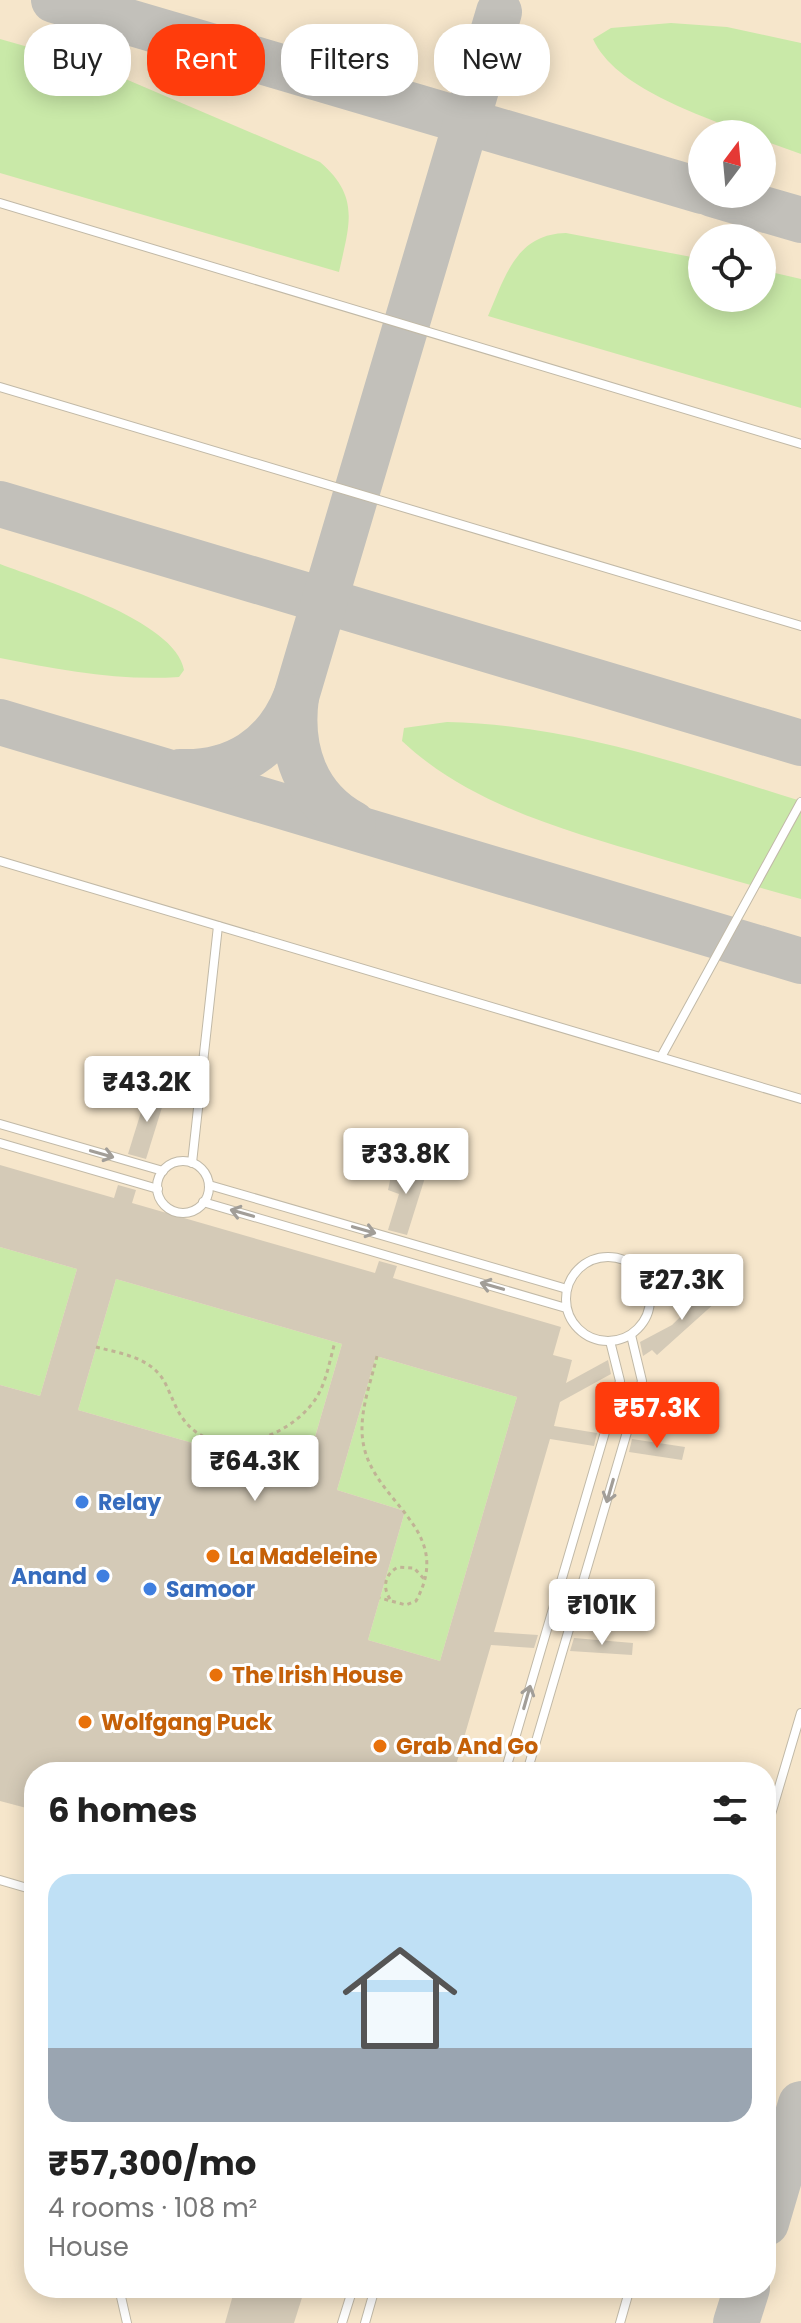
<!DOCTYPE html>
<html lang="en">
<head>
<meta charset="utf-8">
<style>
  :root { --surface:#fff; --page:#f2f2f2; --text:#222; --muted:#767676; --line:#e0e0e0; --accent:#ff3c0c }
  body { margin:0; font-family:Poppins,sans-serif; background:var(--page); color:var(--text); height:100vh; display:flex; flex-direction:column; font-size:30px; white-space:nowrap }
  * { box-sizing:border-box; margin:0 }
  p { font-size:26px; color:var(--muted) }
  .icon { flex:none; width:44px; height:44px; fill:none; stroke:currentColor; stroke-width:2; stroke-linecap:round; stroke-linejoin:round }
  .map { position:relative; flex:1; overflow:hidden }
  .drawer { position:absolute; left:24px; top:1762px; width:752px; height:536px; display:flex; flex-direction:column; background:var(--surface); border-radius:32px; box-shadow:0 4px 20px #0003 }
  .drawer>* { flex:none }
  .top-card { position:absolute; left:24px; top:24px; width:754px; height:72px; display:flex; gap:16px }
  .needle { width:52px; rotate:16deg }
  .tools { position:absolute; left:688px; top:120px; display:grid; gap:16px }
  .tools a { display:grid; place-items:center; width:88px; height:88px; border-radius:50%; background:var(--surface); box-shadow:0 4px 20px #0003; font-size:40px }
  .price { position:absolute; translate:-50% -68px; padding:0 18px; border-radius:8px; background:#fff; color:#222; font-size:26px; line-height:52px; filter:drop-shadow(0 2px 4px #0008) }
  .price::after { content:''; position:absolute; left:50%; top:48px; width:24px; height:18px; margin-left:-12px; background:inherit; clip-path:polygon(0 0,100% 0,50% 100%) }
  .price.current { background:var(--accent); color:#fff }
  ul { padding:0; list-style:none }
  li { display:grid; align-content:center; gap:16px; height:424px; padding:0 24px }
  li+li { border-top:2px solid var(--line) }
  li span { display:grid; place-items:center; height:248px; border-radius:24px; color:#555 }
  li>.icon { margin-inline-start:auto }
  span .icon { width:144px; height:144px; fill:#fffc; stroke-width:1 }
  li b { font-size:34px }
  h2 { display:flex; justify-content:space-between; align-items:center; height:96px; padding:0 24px; font-size:34px }
  .chip { padding:0 28px; border-radius:32px; background:var(--surface); box-shadow:0 4px 20px #0003; font-size:28px; line-height:72px }
  .chip.current { background:var(--accent); color:#fff }
  .map>svg:first-child { display:block }
</style>
</head>
<body>
<div class="map">
<svg width="801" height="2323" viewBox="0 0 801 2323">
  <rect width="100%" height="100%" fill="#f2eee2"/>
  <path fill="#f6e6cb" fill-rule="evenodd" d="M0,0H801V2323H0ZM702,134H762V194H702ZM702,238H762V298H702ZM34,1772H766V2288H34Z"/>
  <g fill="#c9e9a8">
    <path d="M671,23L727,27L801,43V154L762,140V134H748C700,115 615,88 593,39L611,28Z"/>
    <path d="M0,39L95,66L320,162C361,197 349,226 339,272L0,173Z"/>
    <path d="M566,233L702,259V298H762V270L801,279V408L488,316C505,277 516,234 566,233Z"/>
    <path d="M0,564C44,581 176,620 184,670L179,677C118,681 60,670 0,658Z"/>
    <path d="M447,722C567,724 688,766 801,801V899C752,886 703,871 655,857C567,831 470,805 402,741L404,728Z"/>
    <polygon points="0,1247 77,1269 40,1396 0,1385"/>
    <polygon points="116,1279 342,1344 304,1475 78,1410"/>
    <polygon points="376,1356 517,1397 440,1661 368,1640 405,1511 337,1490"/>
  </g>
  <g fill="none" stroke-linecap="round" stroke-linejoin="round">
    <g stroke="#c2c0ba" stroke-width="46">
      <polyline points="54,0 702,191"/>
      <polyline points="712,194 801,220"/>
      <polyline points="0,504 801,743"/>
      <polyline points="296,697 499,12"/>
      <polyline points="0,722 801,961"/>
      <path d="M180,772C234,774 276,748 296,697C289,749 305,798 353,824"/>
      <polyline points="766,2223 801,2104"/>
      <polyline points="736,2323 747,2288"/>
    </g>
  </g>
  <g fill="#d4cab7" fill-rule="evenodd">
    <polygon points="168,1088 146,1159 128,1154 146,1096"/>
    <polygon points="414,1164 428,1168 407,1235 388,1230 399,1194 388,1190 391,1176"/>
    <path d="M0,1165L114,1198L118,1185L136,1190L132,1203L375,1273L379,1261L397,1266L393,1278L561,1327L553,1355L572,1360L566,1383L608,1360L611,1374L560,1402L554,1426L597,1433L594,1446L550,1439L494,1632L538,1635L534,1648L491,1645L454,1772H34V1810L0,1801V1385L40,1396L77,1269L0,1247ZM116,1279L342,1344L304,1475L78,1410ZM376,1356L517,1397L440,1661L368,1640L405,1511L337,1490Z"/>
    <polygon points="716,1282 726,1293 657,1355 652,1350 643,1356 640,1342 672,1325"/>
    <polygon points="632,1439 685,1447 682,1460 629,1452"/>
    <polygon points="574,1638 633,1643 632,1655 570,1651"/>
    <polygon points="235,2288 305,2288 294,2323 225,2323"/>
  </g>
  <g fill="none" stroke-linecap="round" stroke-linejoin="round">
    <g stroke="#c1b9a7" stroke-width="10">
      <g id="service">
        <polyline points="0,203 801,444"/>
        <polyline points="0,387 801,626"/>
        <polyline points="0,861 801,1099"/>
        <polyline points="661,1057 801,802"/>
        <polyline points="0,1124 163,1171"/>
        <polyline points="0,1143 158,1189"/>
        <circle cx="183" cy="1187" r="26"/>
        <polyline points="192,1163 218,926"/>
        <polyline points="209,1185 567,1289"/>
        <polyline points="203,1202 566,1308"/>
        <circle cx="608" cy="1299" r="42"/>
        <polyline points="505,1772 620,1381 610,1341"/>
        <polyline points="527,1772 642,1381 631,1335"/>
        <polyline points="766,1831 801,1713"/>
        <polyline points="0,1880 34,1890"/>
        <polyline points="119,2288 127,2323"/>
        <polyline points="342,2323 353,2288"/>
        <polyline points="365,2323 375,2288"/>
        <polyline points="620,2323 630,2288"/>
      </g>
    </g>
    <g stroke="#c0b395" stroke-width="3" stroke-dasharray="4 4" stroke-linecap="butt">
      <path d="M96,1347C123,1354 155,1358 167,1387C176,1406 179,1419 196,1432C234,1459 297,1432 318,1395C327,1379 330,1359 335,1342"/>
      <path d="M377,1356C370,1386 357,1417 364,1447C377,1505 455,1530 416,1601L406,1605L380,1598"/>
      <path d="M390,1599C382,1587 385,1574 398,1567L414,1568L425,1580"/>
    </g>
    <use href="#service" stroke="#fff" stroke-width="8"/>
  </g>
  <defs><path id="oneway-shaft" d="M-6 0H5M1.5-3L5.5 0L1.5 3" fill="none" stroke-width="1.6" stroke-linecap="round" stroke-linejoin="round" transform="scale(2)"/></defs>
  <g stroke="#a29e98">
    <use href="#oneway-shaft" transform="translate(102 1154) rotate(16)"/>
    <use href="#oneway-shaft" transform="translate(242 1213) rotate(-164)"/>
    <use href="#oneway-shaft" transform="translate(364 1230) rotate(16)"/>
    <use href="#oneway-shaft" transform="translate(492 1286) rotate(-164)"/>
    <use href="#oneway-shaft" transform="translate(610 1491) rotate(106)"/>
    <use href="#oneway-shaft" transform="translate(527 1697) rotate(-74)"/>
  </g>
  <g fill="#3f7fe0" stroke="#fff" stroke-width="3">
    <circle cx="82" cy="1502" r="8"/>
    <circle cx="103" cy="1576" r="8"/>
    <circle cx="150" cy="1589" r="8"/>
  </g>
  <g fill="#e8710a" stroke="#fff" stroke-width="3">
    <circle cx="213" cy="1556" r="8"/>
    <circle cx="216" cy="1675" r="8"/>
    <circle cx="85" cy="1722" r="8"/>
    <circle cx="380" cy="1746" r="8"/>
  </g>
  <g text-anchor="middle" stroke-width="6" stroke-linejoin="round" paint-order="stroke">
    <g font-size="22" font-weight="bold" fill="#366cbe" stroke="#fff" text-anchor="start">
      <text x="98" y="1510">Relay</text>
      <text x="87" y="1584" text-anchor="end">Anand</text>
      <text x="166" y="1597">Samoor</text>
    </g>
    <g font-size="22" font-weight="bold" fill="#c56008" stroke="#fff" text-anchor="start">
      <text x="229" y="1564">La Madeleine</text>
      <text x="232" y="1683">The Irish House</text>
      <text x="101" y="1730">Wolfgang Puck</text>
      <text x="396" y="1754">Grab And Go</text>
    </g>
  </g>
</svg>
<div class="tools">
<a><svg class="needle" viewBox="-14 -14 28 28"><path d="M0-13l5 13h-10z" fill="#e53935"/><path d="M0 13l5-13h-10z" fill="#767676"/></svg></a>
<a><svg class="icon" aria-label="locate" viewBox="0 0 24 24"><circle cx="12" cy="12" r="6"/><path d="M12 2v4M12 18v4M2 12h4M18 12h4"/></svg></a>
</div>
<b class="price" style="left:147px;top:1124px">₹43.2K</b>
<b class="price" style="left:406px;top:1196px">₹33.8K</b>
<b class="price" style="left:682px;top:1322px">₹27.3K</b>
<b class="price current" style="left:657px;top:1450px">₹57.3K</b>
<b class="price" style="left:255px;top:1503px">₹64.3K</b>
<b class="price" style="left:602px;top:1647px">₹101K</b>
<div class="top-card">
<a class="chip">Buy</a>
<a class="chip current">Rent</a>
<a class="chip">Filters</a>
<a class="chip">New</a>
</div>
<section class="drawer">
<h2>6 homes<svg class="icon" aria-label="filters" viewBox="0 0 24 24"><path d="M4 7h16M4 17h16"/><circle cx="9" cy="7" r="2"/><circle cx="15" cy="17" r="2"/></svg></h2>
<ul>
<li><span style="background:linear-gradient(#bfe0f5 70%,#9aa5b1 0)"><svg class="icon" aria-label="home" viewBox="0 0 24 24"><path d="M3 11l9-7 9 7M6 9v11h12V9"/></svg></span><div><b>₹57,300/mo</b><p>4 rooms · 108 m²</p><p>House</p></div></li>
</ul>
</section>
</div>
</body>
</html>
